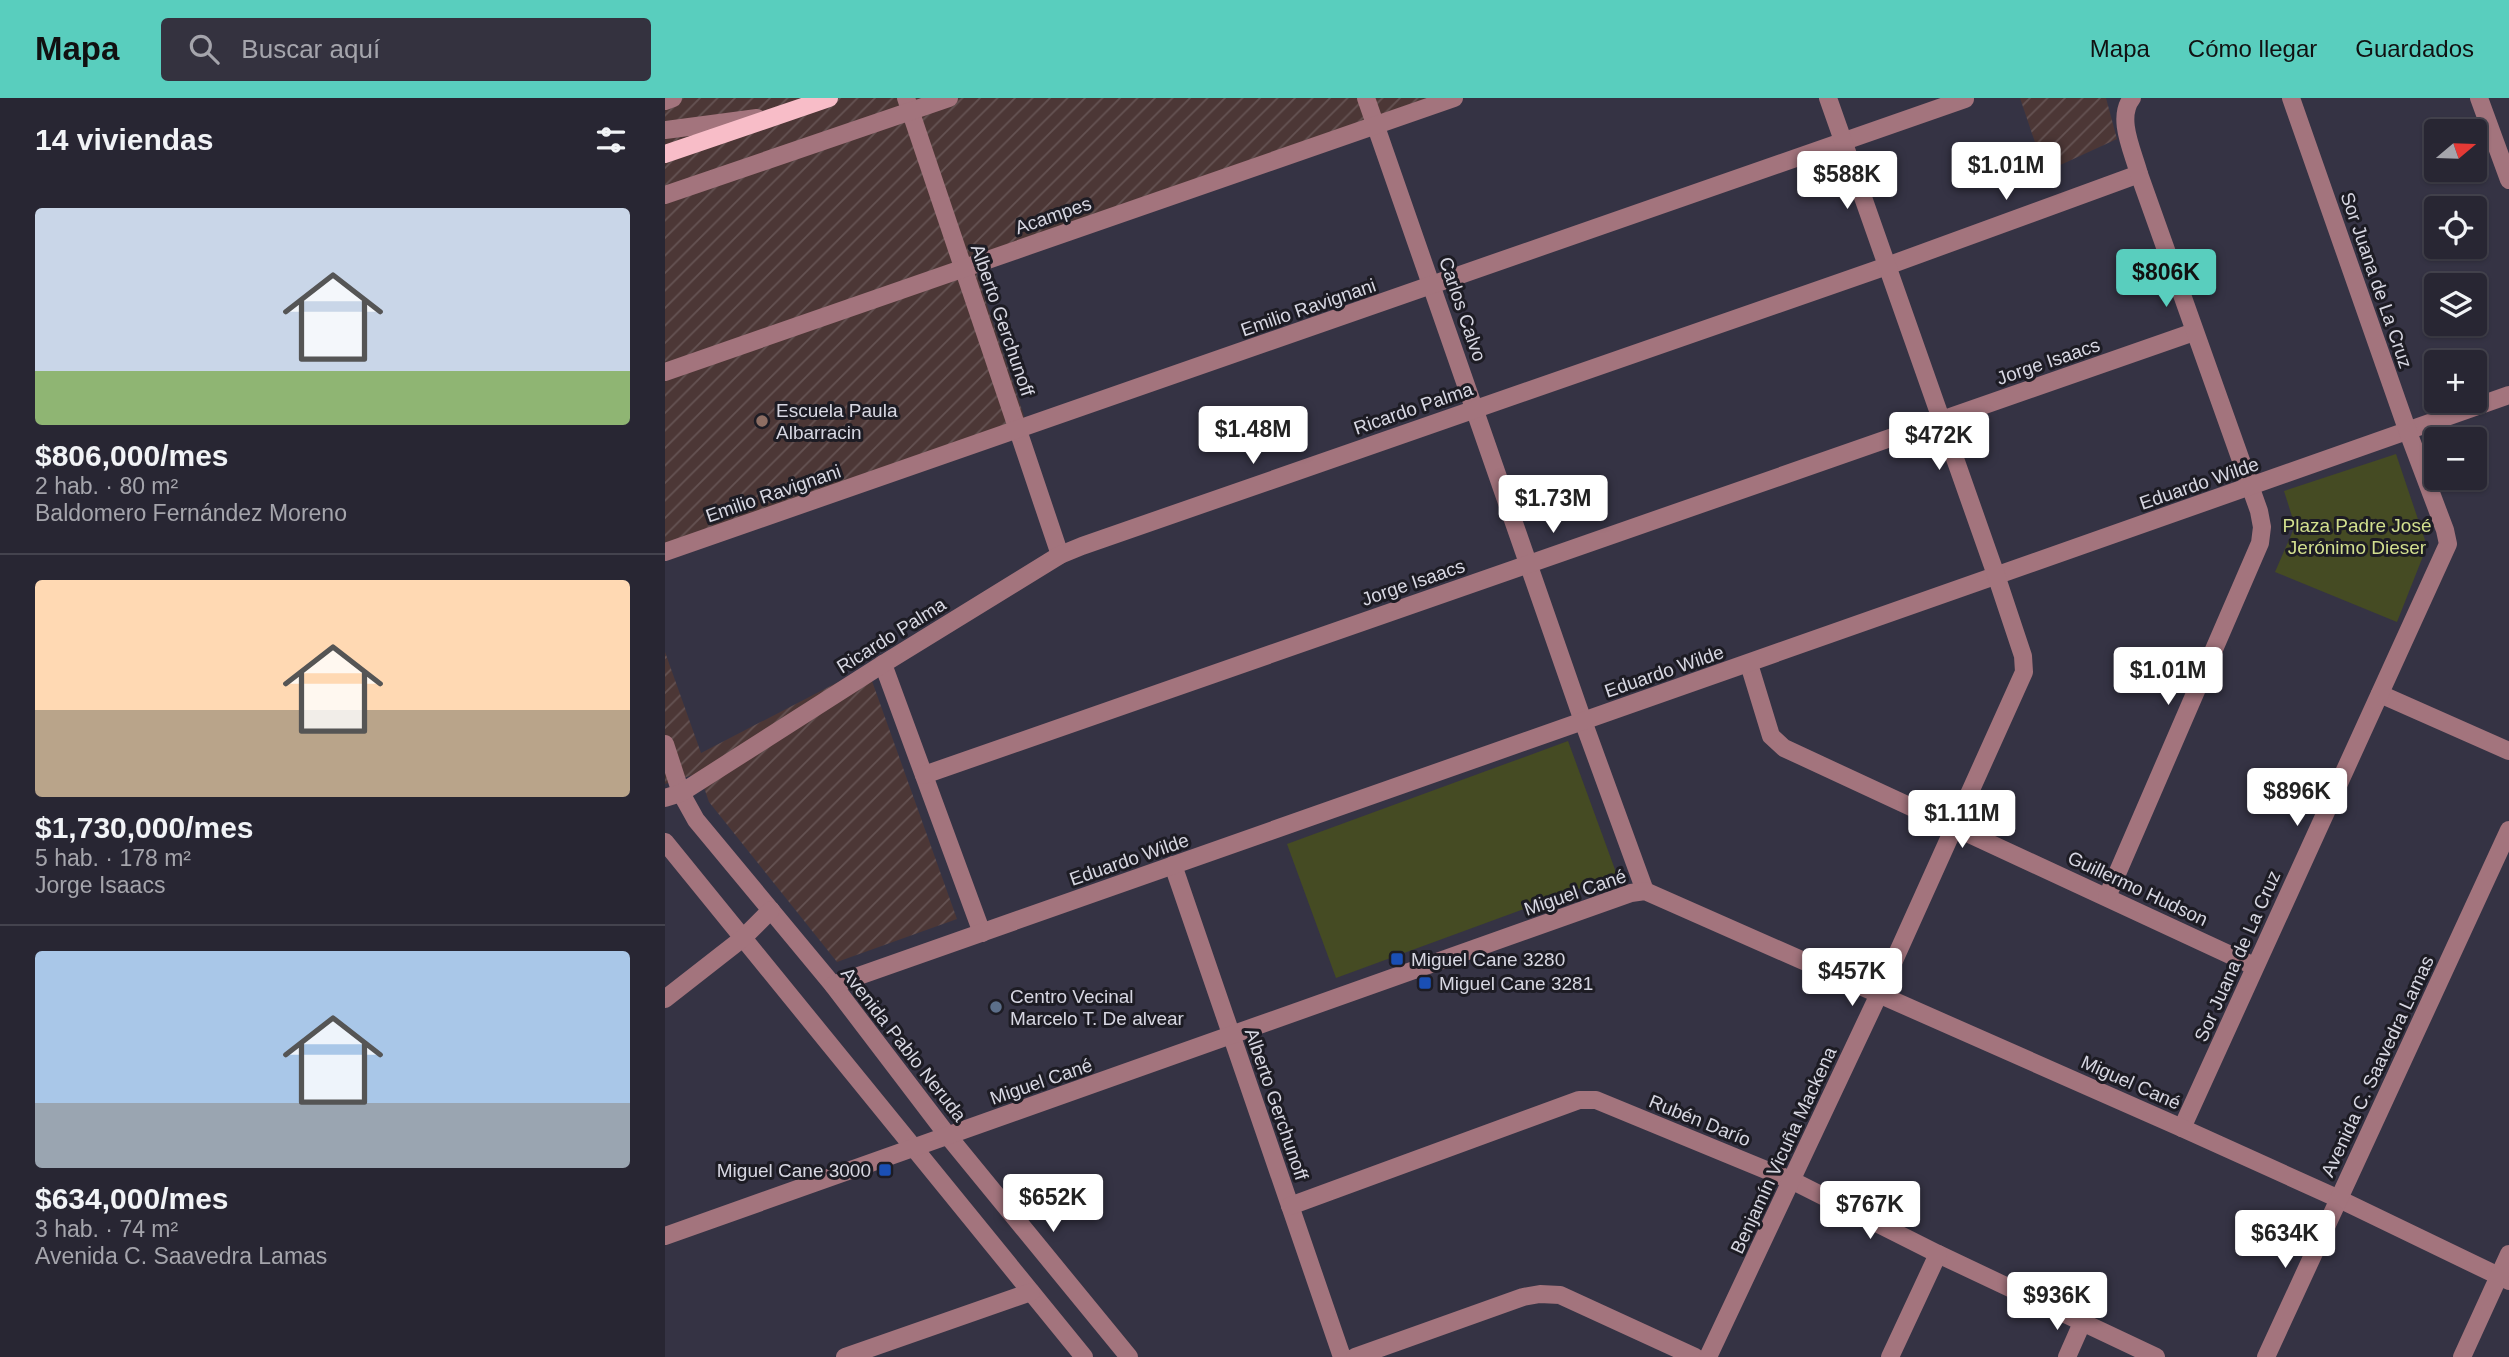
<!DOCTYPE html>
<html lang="es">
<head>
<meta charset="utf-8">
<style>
  :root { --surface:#282633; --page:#34323f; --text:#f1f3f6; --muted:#a5a5ac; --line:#44434e; --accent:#59cebe }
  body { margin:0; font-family:Helvetica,sans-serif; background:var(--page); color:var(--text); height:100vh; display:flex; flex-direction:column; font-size:26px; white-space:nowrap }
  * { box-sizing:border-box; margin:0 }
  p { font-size:23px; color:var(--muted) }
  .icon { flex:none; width:38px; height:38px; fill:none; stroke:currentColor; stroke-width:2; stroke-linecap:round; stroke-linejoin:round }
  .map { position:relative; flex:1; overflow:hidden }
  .details { display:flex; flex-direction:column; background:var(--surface); width:665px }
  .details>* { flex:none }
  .needle { width:46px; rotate:71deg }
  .fabs { position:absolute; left:1759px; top:21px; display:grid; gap:14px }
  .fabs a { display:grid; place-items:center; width:63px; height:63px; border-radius:7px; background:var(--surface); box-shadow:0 2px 5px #0004,0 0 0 2px var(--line); font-size:35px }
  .price { position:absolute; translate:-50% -60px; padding:0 16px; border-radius:7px; background:#fff; color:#222; font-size:23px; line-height:46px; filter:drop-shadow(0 2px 4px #0008) }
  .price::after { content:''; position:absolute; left:50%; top:42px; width:21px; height:16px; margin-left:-10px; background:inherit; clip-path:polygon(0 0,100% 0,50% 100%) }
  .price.selected { background:var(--accent); color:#111 }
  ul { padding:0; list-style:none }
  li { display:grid; align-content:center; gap:14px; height:371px; padding:0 35px }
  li+li { border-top:2px solid var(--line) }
  li span { display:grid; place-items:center; height:217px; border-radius:7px; color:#555 }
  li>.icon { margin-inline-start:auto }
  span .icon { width:126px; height:126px; fill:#fffc; stroke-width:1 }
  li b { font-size:30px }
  h2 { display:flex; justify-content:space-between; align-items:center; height:84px; padding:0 35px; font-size:30px }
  header { display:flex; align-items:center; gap:42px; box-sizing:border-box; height:98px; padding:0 35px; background:var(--accent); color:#111 }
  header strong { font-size:33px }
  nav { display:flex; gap:38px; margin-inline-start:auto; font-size:24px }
  .search { width:490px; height:63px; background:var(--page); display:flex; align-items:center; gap:18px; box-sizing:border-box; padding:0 24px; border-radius:7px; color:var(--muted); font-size:26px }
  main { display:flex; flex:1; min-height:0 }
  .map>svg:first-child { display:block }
</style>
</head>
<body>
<header>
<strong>Mapa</strong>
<div class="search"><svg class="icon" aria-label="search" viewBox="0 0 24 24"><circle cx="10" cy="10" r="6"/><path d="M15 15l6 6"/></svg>Buscar aquí</div>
<nav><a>Mapa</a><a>Cómo llegar</a><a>Guardados</a></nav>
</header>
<main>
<section class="details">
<h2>14 viviendas<svg class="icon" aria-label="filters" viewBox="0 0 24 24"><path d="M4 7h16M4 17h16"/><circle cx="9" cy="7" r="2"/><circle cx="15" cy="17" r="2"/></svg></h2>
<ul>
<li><span style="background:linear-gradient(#c9d6e8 75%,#8fb573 0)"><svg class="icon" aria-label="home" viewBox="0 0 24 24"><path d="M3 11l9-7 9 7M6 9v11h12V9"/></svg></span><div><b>$806,000/mes</b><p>2 hab. · 80 m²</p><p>Baldomero Fernández Moreno</p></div></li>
<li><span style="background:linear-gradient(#ffd9b3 60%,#b9a48a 0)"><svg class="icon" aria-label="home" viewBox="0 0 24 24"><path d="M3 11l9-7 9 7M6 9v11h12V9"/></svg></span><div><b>$1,730,000/mes</b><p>5 hab. · 178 m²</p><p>Jorge Isaacs</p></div></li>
<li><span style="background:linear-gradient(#a9c7e8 70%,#9aa5b1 0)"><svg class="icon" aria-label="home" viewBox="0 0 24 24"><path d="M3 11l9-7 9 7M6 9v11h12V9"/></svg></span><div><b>$634,000/mes</b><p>3 hab. · 74 m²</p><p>Avenida C. Saavedra Lamas</p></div></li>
</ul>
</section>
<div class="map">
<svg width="1844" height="1259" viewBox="0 0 1844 1259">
  <defs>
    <pattern id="industrial-furrows" width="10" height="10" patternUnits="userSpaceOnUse" patternTransform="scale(1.75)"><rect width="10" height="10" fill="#4c3736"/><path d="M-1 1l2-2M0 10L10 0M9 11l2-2" fill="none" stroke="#655353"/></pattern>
  </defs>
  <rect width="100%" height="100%" fill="#353344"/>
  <g fill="url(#industrial-furrows)">
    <polygon points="0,0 766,0 308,165 360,321 0,447"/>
    <polygon points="1355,0 1441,0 1452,41 1380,74"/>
    <polygon points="0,554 36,655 202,569 292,821 172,864 44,704 34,675 0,686"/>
  </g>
  <g fill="#454b23">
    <polygon points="1731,356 1762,448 1732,524 1610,474 1630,428 1619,393"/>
    <polygon points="903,643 952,777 671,880 622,746"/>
  </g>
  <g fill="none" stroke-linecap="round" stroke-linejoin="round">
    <g stroke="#a3747d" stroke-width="18">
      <polyline points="241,0 395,457"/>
      <polyline points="701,0 918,623 980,793"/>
      <polyline points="1814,0 1844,82"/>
      <polyline points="0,3 8,0"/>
      <polyline points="0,32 92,20"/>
      <polyline points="0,97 284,0"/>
      <polyline points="0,274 789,0"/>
      <polyline points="0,454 1300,1"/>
      <polyline points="218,566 317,835"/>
      <polyline points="1084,566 1106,638 1119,650 1589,868"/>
      <polyline points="1715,596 1844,653"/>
      <polyline points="0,646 16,695 31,722 168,887 283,1038 464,1259"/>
      <polyline points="259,677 1529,234"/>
      <polyline points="0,700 16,695 218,566 395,457 417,448 1222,168 1474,76"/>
      <polyline points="0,744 419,1259"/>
      <polyline points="508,767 677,1259"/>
      <path d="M1442,799L1595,445L1597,429L1594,413L1474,76C1468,53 1451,20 1467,0"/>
      <polyline points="168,887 1844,297"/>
      <polyline points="0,901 78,840 106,812"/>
      <polyline points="1517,1030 1783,446 1780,432 1743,334 1626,0"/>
      <polyline points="625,1108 914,1002 931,1002 1128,1083 1273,1156 1491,1259"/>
      <polyline points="0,1138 966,795 980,793 1517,1030 1674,1101 1844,1183"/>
      <polyline points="180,1259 366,1194"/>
      <polyline points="690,1259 858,1199 875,1196 895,1197 1030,1259"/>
      <polyline points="1043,1259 1214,896 1359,574 1358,558 1331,477 1163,0"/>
      <polyline points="1225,1259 1273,1156"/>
      <polyline points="1402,1259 1417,1225"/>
      <polyline points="1601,1259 1844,732"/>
      <polyline points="1797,1259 1844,1156"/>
    </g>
    <polyline stroke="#f8bdc8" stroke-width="18" points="0,56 164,0"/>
  </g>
  <circle fill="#8d6e63" stroke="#1d1c24" stroke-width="2.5" cx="97" cy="323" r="7"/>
  <g fill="#1a4fb4" stroke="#1d1c24" stroke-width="2.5">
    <rect x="725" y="854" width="14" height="14" rx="3.5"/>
    <rect x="753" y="878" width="14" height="14" rx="3.5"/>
    <rect x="213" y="1065" width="14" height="14" rx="3.5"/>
  </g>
  <circle fill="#5c6f8a" stroke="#1d1c24" stroke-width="2.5" cx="331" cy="909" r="7"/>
  <g text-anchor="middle" stroke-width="6" stroke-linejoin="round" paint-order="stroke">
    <g font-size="19" fill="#d7d7e2" stroke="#1d1c24">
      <text transform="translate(388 117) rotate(-19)" y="7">Acampes</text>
      <text transform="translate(1712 182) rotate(71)" y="7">Sor Juana de La Cruz</text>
      <text transform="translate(643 209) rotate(-19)" y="7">Emilio Ravignani</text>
      <text transform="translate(798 211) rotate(71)" y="7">Carlos Calvo</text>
      <text transform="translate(338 222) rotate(71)" y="7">Alberto Gerchunoff</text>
      <text transform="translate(1383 263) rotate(-19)" y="7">Jorge Isaacs</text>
      <text transform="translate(748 310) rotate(-19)" y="7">Ricardo Palma</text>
      <text transform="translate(1534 385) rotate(-19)" y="7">Eduardo Wilde</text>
      <text transform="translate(108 395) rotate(-19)" y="7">Emilio Ravignani</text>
      <text transform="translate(748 484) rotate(-19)" y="7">Jorge Isaacs</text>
      <text transform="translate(226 537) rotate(-32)" y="7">Ricardo Palma</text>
      <text transform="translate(999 573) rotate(-19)" y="7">Eduardo Wilde</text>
      <text transform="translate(464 761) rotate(-19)" y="7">Eduardo Wilde</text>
      <text transform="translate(1473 790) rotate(25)" y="7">Guillermo Hudson</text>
      <text transform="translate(910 794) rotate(-19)" y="7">Miguel Cané</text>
      <text transform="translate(1572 858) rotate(-66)" y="7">Sor Juana de La Cruz</text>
      <text transform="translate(239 946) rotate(52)" y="7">Avenida Pablo Neruda</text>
      <text transform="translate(1712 968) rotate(-65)" y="7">Avenida C. Saavedra Lamas</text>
      <text transform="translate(376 983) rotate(-19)" y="7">Miguel Cané</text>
      <text transform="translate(1466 984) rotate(24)" y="7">Miguel Cané</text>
      <text transform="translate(612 1006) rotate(71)" y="7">Alberto Gerchunoff</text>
      <text transform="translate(1035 1022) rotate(22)" y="7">Rubén Darío</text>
      <text transform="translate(1118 1052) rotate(-65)" y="7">Benjamín Vicuña Mackena</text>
    </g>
    <g font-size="19" fill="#d7d7e2" stroke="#1d1c24" text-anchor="start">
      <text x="111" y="319">Escuela Paula<tspan x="111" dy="22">Albarracin</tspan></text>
      <text x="746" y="868">Miguel Cane 3280</text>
      <text x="774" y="892">Miguel Cane 3281</text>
      <text x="345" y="905">Centro Vecinal<tspan x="345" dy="22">Marcelo T. De alvear</tspan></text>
      <text x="206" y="1079" text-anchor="end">Miguel Cane 3000</text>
    </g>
    <g font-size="19" fill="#d2df8e" stroke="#1d1c24">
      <text x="1692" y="434">Plaza Padre José<tspan x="1692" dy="22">Jerónimo Dieser</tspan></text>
    </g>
  </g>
</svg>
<div class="fabs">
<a><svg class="needle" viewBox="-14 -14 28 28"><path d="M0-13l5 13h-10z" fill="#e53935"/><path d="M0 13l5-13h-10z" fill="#a5a5ac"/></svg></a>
<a><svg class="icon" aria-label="locate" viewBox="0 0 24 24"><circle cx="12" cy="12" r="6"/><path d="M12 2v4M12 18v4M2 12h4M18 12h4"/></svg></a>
<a><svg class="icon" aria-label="layers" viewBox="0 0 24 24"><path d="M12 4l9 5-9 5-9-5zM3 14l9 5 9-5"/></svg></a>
<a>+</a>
<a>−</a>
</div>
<b class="price" style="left:1341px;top:104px">$1.01M</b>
<b class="price" style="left:1182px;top:113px">$588K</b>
<b class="price selected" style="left:1501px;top:211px">$806K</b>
<b class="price" style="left:588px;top:368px">$1.48M</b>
<b class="price" style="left:1274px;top:374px">$472K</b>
<b class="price" style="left:888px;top:437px">$1.73M</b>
<b class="price" style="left:1503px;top:609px">$1.01M</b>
<b class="price" style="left:1632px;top:730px">$896K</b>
<b class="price" style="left:1297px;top:752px">$1.11M</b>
<b class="price" style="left:1187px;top:910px">$457K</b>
<b class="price" style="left:388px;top:1136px">$652K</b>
<b class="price" style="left:1205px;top:1143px">$767K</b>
<b class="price" style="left:1620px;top:1172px">$634K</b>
<b class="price" style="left:1392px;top:1234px">$936K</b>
</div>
</main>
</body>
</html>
